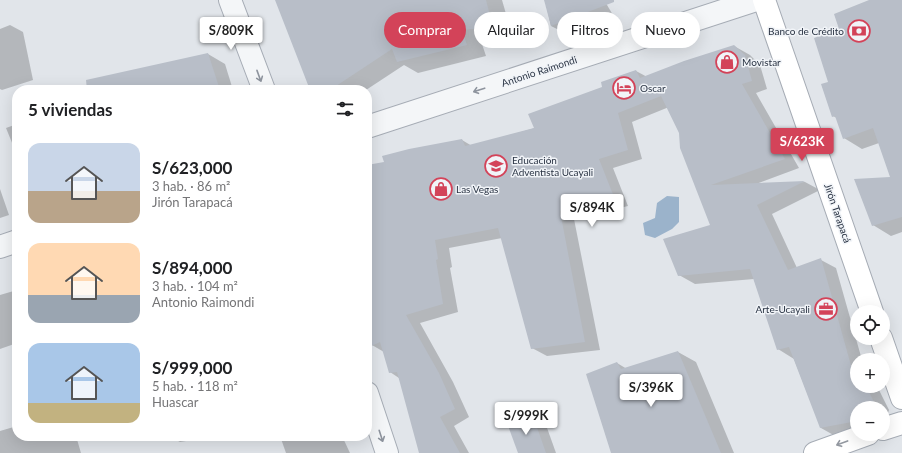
<!DOCTYPE html>
<html lang="es">
<head>
<meta charset="utf-8">
<style>
  :root { --surface:#fff; --page:#f6f6f6; --text:#202124; --muted:#757577; --accent:#d34359 }
  body { margin:0; font-family:Lato,sans-serif; background:var(--page); color:var(--text); height:100vh; display:flex; flex-direction:column; font-size:15px; white-space:nowrap }
  * { box-sizing:border-box; margin:0 }
  p { font-size:13px; color:var(--muted) }
  .icon { flex:none; width:22px; height:22px; fill:none; stroke:currentColor; stroke-width:2; stroke-linecap:round; stroke-linejoin:round }
  .map { position:relative; flex:1; overflow:hidden }
  .drawer { position:absolute; left:12px; top:85px; width:360px; height:356px; display:flex; flex-direction:column; background:var(--surface); border-radius:16px; box-shadow:0 4px 16px #0002 }
  .drawer>* { flex:none }
  .top-card { position:absolute; left:384px; top:12px; width:380px; height:36px; display:flex; gap:8px }
  .buttons { position:absolute; left:850px; top:305px; display:grid; gap:8px }
  .buttons a { display:grid; place-items:center; width:40px; height:40px; border-radius:50%; background:var(--surface); box-shadow:0 4px 16px #0002; font-size:20px }
  .price { position:absolute; translate:-50% -34px; padding:0 9px; border-radius:4px; background:#fff; color:#222; font-size:13px; line-height:26px; filter:drop-shadow(0 1px 2px #0008) }
  .price::after { content:''; position:absolute; left:50%; top:24px; width:12px; height:9px; margin-left:-6px; background:inherit; clip-path:polygon(0 0,100% 0,50% 100%) }
  .price.on { background:var(--accent); color:#fff }
  ul { padding:0; list-style:none }
  li { display:flex; align-items:center; gap:12px; height:100px; padding:0 16px }
  li span { display:grid; place-items:center; flex:none; width:112px; height:80px; border-radius:12px; color:#555 }
  li>.icon { margin-inline-start:auto }
  span .icon { width:48px; height:48px; fill:#fffc; stroke-width:1 }
  li b { font-size:17px }
  h2 { display:flex; justify-content:space-between; align-items:center; height:48px; padding:0 16px; font-size:17px }
  .pill { padding:0 14px; border-radius:18px; background:var(--surface); box-shadow:0 4px 16px #0002; font-size:14px; line-height:36px }
  .pill.on { background:var(--accent); color:#fff }
  .map>svg:first-child { display:block }
</style>
</head>
<body>
<div class="map">
<svg width="902" height="453" viewBox="0 0 902 453">
  <rect width="100%" height="100%" fill="#e1e5ea"/>
  <polygon fill="#9bb3cb" points="667,196 679,197 679,222 672,229 655,238 645,235 643,223 655,218 657,203"/>
  <g fill="#0003">
    <polygon points="285,0 502,0 513,38 481,41 486,56 418,73 404,65 366,90 311,90"/>
    <polygon points="545,0 604,0 613,15 565,33 551,26"/>
    <polygon points="872,0 902,0 902,232 891,236 873,225 892,178 879,143 862,149 844,138 837,118 833,116 829,83 841,30"/>
    <polygon points="10,25 23,32 33,80 2,90 0,89 0,29"/>
    <polygon points="734,46 750,55 760,65 767,89 756,93 799,168 756,184 805,182 820,190 772,214 797,268 821,260 836,268 862,360 857,360 857,386 877,386 889,410 883,427 883,408 857,408 857,432 837,437 821,428 794,359 778,349 754,279 695,284 679,275 711,226 681,145"/>
    <polygon points="208,54 225,64 233,90 116,90"/>
    <polygon points="636,71 651,79 669,107 632,122 642,159 613,168 628,206 574,219 600,350 547,356 532,348 502,238 449,248 452,267 450,268 458,312 420,323 453,382 469,417 454,426 469,453 430,453 399,378 390,372 384,352 372,345 367,338 367,166 386,163 462,140 472,146 535,128 604,88"/>
    <polygon points="17,124 17,155 6,128"/>
    <polygon points="0,189 9,215 0,218"/>
    <polygon points="17,290 17,343 0,349 0,295"/>
    <polygon points="678,352 696,362 734,453 613,453 617,363 627,369"/>
    <polygon points="533,417 546,425 556,453 519,453"/>
    <polygon points="17,426 17,436 76,436 81,453 0,453 0,431"/>
    <polygon points="169,436 210,436 211,437 180,442"/>
    <polygon points="280,436 342,436 350,453 286,453"/>
  </g>
  <g fill="#b8bec8">
    <polygon points="275,0 486,0 493,27 462,30 467,45 397,62 392,49 330,90 310,90"/>
    <polygon points="544,0 614,0 614,2 551,26"/>
    <polygon points="869,0 902,0 902,217 872,226 854,179 890,177 873,128 843,139 835,116 832,117 821,84 828,82 814,38 839,29 834,14"/>
    <polygon points="734,45 745,55 752,81 742,84 785,159 711,185 805,181 757,205 788,270 821,258 852,369 857,368 857,386 866,386 877,408 857,408 857,421 820,428 789,347 777,350 750,269 678,276 663,239 710,225 680,148 679,133 661,96 618,113 628,150 599,159 614,197 560,211 585,342 531,349 498,228 435,240 438,259 436,260 443,304 406,315 439,373 455,409 440,417 460,453 419,453 397,372 389,373 380,342 367,348 367,165 384,162 382,156 409,149 462,139 465,146 534,128 528,114 602,87 601,82 636,70 640,78 684,61"/>
    <polygon points="208,53 220,90 87,90 86,80"/>
    <polygon points="678,351 721,453 611,453 586,374 617,362 621,369"/>
    <polygon points="533,416 546,453 518,453 507,423"/>
  </g>
  <g fill="none" stroke-linecap="round" stroke-linejoin="round">
    <g stroke="#a6acb5" stroke-width="24">
      <g id="street">
        <polyline points="230,0 264,90"/>
        <polyline points="367,127 756,0"/>
        <polyline points="0,247 17,241"/>
        <polyline points="367,393 387,453"/>
      </g>
    </g>
    <g stroke="#a6acb5" stroke-width="24">
      <g id="secondary">
        <polyline points="764,0 872,312"/>
        <polyline points="881,338 902,398"/>
        <polyline points="883,429 902,423"/>
        <polyline points="815,453 868,434"/>
      </g>
    </g>
    <use href="#street" stroke="#f4f6f8" stroke-width="22"/>
    <use href="#secondary" stroke="#fff" stroke-width="22"/>
  </g>
  <defs><path id="oneway-shaft" d="M-6 0H5M1.5-3L5.5 0L1.5 3" fill="none" stroke-width="1.6" stroke-linecap="round" stroke-linejoin="round"/></defs>
  <g stroke="#8e949e">
    <use href="#oneway-shaft" transform="translate(259 76) rotate(70)"/>
    <use href="#oneway-shaft" transform="translate(479 90) rotate(162)"/>
    <use href="#oneway-shaft" transform="translate(381 436) rotate(72)"/>
  </g>
  <use stroke="#9499a1" href="#oneway-shaft" transform="translate(842 443) rotate(160)"/>
  <defs>
    <g id="bank-ring" transform="scale(1.15)"><circle r="9.5" fill="#f1f4f8" stroke="#d34359" stroke-width="1.5"/><path d="M-6-4H6V4H-6ZM0-2.3a2.3 2.3 0 1 0 0 4.6a2.3 2.3 0 1 0 0-4.6Z" fill="#d34359"/></g>
    <g id="shop-ring" transform="scale(1.15)"><circle r="9.5" fill="#f1f4f8" stroke="#d34359" stroke-width="1.5"/><path d="M-5-2.5h2.3a2.7 3.5 0 0 1 5.4 0H5L5.5 6h-11ZM-1.5-2.5h3a1.5 2.3 0 0 0-3 0Z" fill="#d34359"/></g>
    <g id="hotel-ring" transform="scale(1.15)"><circle r="9.5" fill="#f1f4f8" stroke="#d34359" stroke-width="1.5"/><path d="M-6-4.5h1.5V1H6V5H4.5V3h-9V5H-6ZM-4 0a1.8 1.8 0 1 1 3.6 0ZM.5 0V-2.5h3Q6-2.5 6 0Z" fill="#d34359"/></g>
    <g id="school-ring" transform="scale(1.15)"><circle r="9.5" fill="#f1f4f8" stroke="#d34359" stroke-width="1.5"/><path d="M0-5L7-2L0 1L-7-2ZM-4 1L0 2.5L4 1V4Q0 6-4 4Z" fill="#d34359"/></g>
    <g id="office-ring" transform="scale(1.15)"><circle r="9.5" fill="#f1f4f8" stroke="#d34359" stroke-width="1.5"/><path d="M-6-3h4V-5.5h4V-3h4V5H-6ZM-1-4.5V-3h2v-1.5ZM-6 0V1H6V0Z" fill="#d34359"/></g>
  </defs>
  <g fill-rule="evenodd">
    <use href="#bank-ring" x="859" y="31"/>
    <use href="#shop-ring" x="727" y="62"/>
    <use href="#hotel-ring" x="624" y="88"/>
    <use href="#school-ring" x="496" y="166"/>
    <use href="#shop-ring" x="441" y="189"/>
    <use href="#office-ring" x="826" y="309"/>
  </g>
  <g text-anchor="middle" stroke-width="3" stroke-linejoin="round" paint-order="stroke">
    <g font-size="10" fill="#293343" stroke="#f1f4f8" text-anchor="start">
      <text x="844" y="35" text-anchor="end">Banco de Crédito</text>
      <text x="742" y="66">Movistar</text>
      <text x="640" y="92">Oscar</text>
      <text x="512" y="164">Educación<tspan x="512" dy="12">Adventista Ucayali</tspan></text>
      <text x="456" y="193">Las Vegas</text>
      <text x="810" y="313" text-anchor="end">Arte-Ucayali</text>
    </g>
    <g font-size="10" fill="#293343" stroke="#f1f4f8">
      <text transform="translate(539 71) rotate(-18)" y="4">Antonio Raimondi</text>
      <text transform="translate(838 213) rotate(71)" y="4">Jirón Tarapacá</text>
    </g>
  </g>
</svg>
<div class="buttons">
<a><svg class="icon" aria-label="locate" viewBox="0 0 24 24"><circle cx="12" cy="12" r="6"/><path d="M12 2v4M12 18v4M2 12h4M18 12h4"/></svg></a>
<a>+</a>
<a>−</a>
</div>
<b class="price" style="left:231px;top:51px">S/809K</b>
<b class="price on" style="left:802px;top:162px">S/623K</b>
<b class="price" style="left:592px;top:228px">S/894K</b>
<b class="price" style="left:651px;top:408px">S/396K</b>
<b class="price" style="left:526px;top:436px">S/999K</b>
<div class="top-card">
<a class="pill on">Comprar</a>
<a class="pill">Alquilar</a>
<a class="pill">Filtros</a>
<a class="pill">Nuevo</a>
</div>
<section class="drawer">
<h2>5 viviendas<svg class="icon" aria-label="filters" viewBox="0 0 24 24"><path d="M4 7h16M4 17h16"/><circle cx="9" cy="7" r="2"/><circle cx="15" cy="17" r="2"/></svg></h2>
<ul>
<li><span style="background:linear-gradient(#c9d6e8 60%,#b9a48a 0)"><svg class="icon" aria-label="home" viewBox="0 0 24 24"><path d="M3 11l9-7 9 7M6 9v11h12V9"/></svg></span><div><b>S/623,000</b><p>3 hab. · 86 m²</p><p>Jirón Tarapacá</p></div></li>
<li><span style="background:linear-gradient(#ffd9b3 65%,#9aa5b1 0)"><svg class="icon" aria-label="home" viewBox="0 0 24 24"><path d="M3 11l9-7 9 7M6 9v11h12V9"/></svg></span><div><b>S/894,000</b><p>3 hab. · 104 m²</p><p>Antonio Raimondi</p></div></li>
<li><span style="background:linear-gradient(#a9c7e8 75%,#c2b280 0)"><svg class="icon" aria-label="home" viewBox="0 0 24 24"><path d="M3 11l9-7 9 7M6 9v11h12V9"/></svg></span><div><b>S/999,000</b><p>5 hab. · 118 m²</p><p>Huascar</p></div></li>
</ul>
</section>
</div>
</body>
</html>
